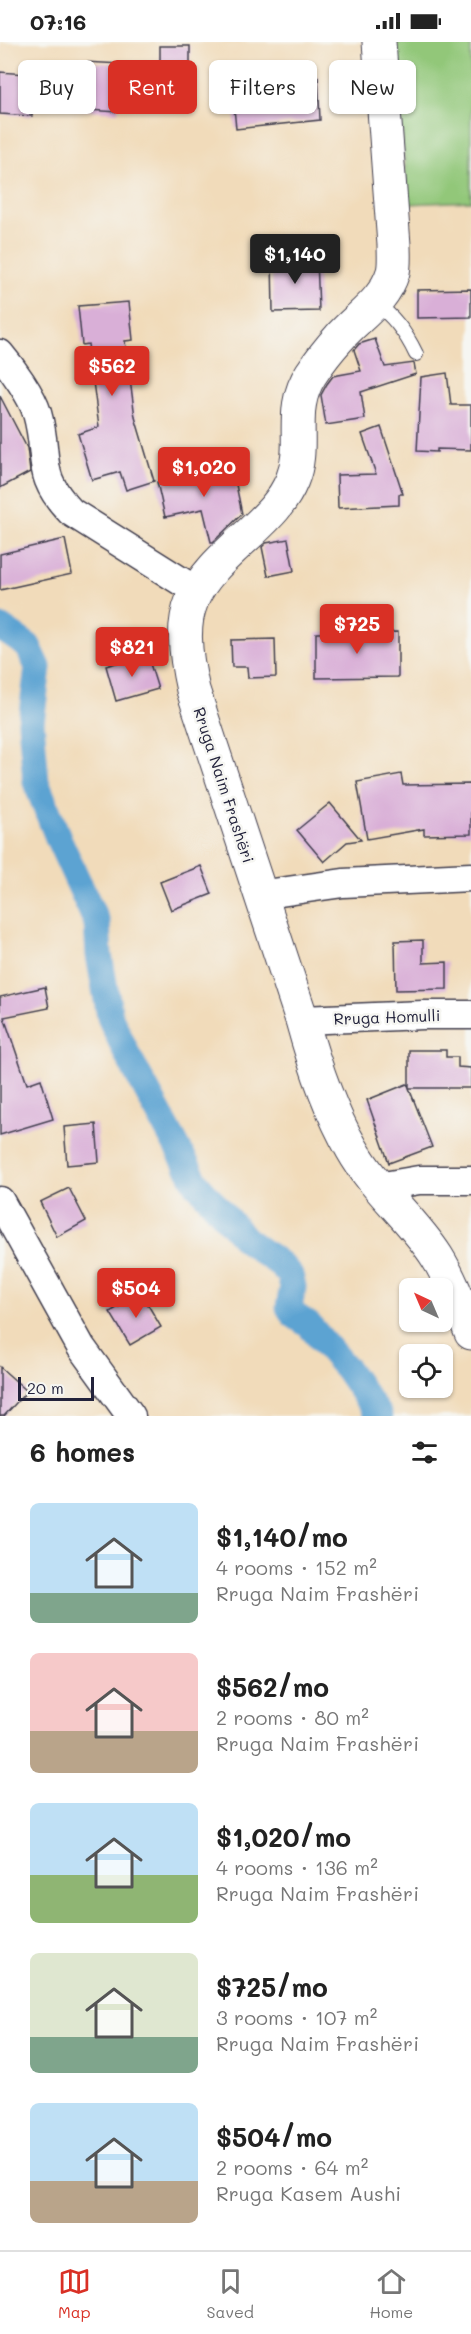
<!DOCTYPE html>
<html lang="en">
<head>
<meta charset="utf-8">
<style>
  :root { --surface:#fff; --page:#f6f6f6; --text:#222; --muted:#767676; --line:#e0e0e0; --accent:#d93025 }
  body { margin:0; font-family:Mali,sans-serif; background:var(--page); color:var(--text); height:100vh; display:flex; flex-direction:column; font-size:22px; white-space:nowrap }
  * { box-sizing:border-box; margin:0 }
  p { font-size:20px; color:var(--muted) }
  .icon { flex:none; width:33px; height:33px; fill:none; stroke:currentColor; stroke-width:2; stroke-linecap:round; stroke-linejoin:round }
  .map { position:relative; height:1374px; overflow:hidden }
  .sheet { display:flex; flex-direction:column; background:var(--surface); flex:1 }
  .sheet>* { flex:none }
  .guide { position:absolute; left:18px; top:18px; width:435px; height:54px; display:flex; gap:12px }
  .needle { width:39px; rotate:316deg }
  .controls { position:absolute; left:399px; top:1236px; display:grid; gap:12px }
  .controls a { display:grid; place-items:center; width:54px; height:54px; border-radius:9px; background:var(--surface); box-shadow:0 2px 4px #0004; font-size:30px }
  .scale { position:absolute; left:18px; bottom:15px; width:76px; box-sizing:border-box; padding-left:6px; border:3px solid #22223b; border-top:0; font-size:16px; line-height:21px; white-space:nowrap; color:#22223b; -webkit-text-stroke:4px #f6f6f2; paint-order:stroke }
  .price { position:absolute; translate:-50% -51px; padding:0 14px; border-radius:6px; background:var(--accent); color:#fff; font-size:20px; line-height:39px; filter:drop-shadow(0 2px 3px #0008) }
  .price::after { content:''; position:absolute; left:50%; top:36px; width:18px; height:14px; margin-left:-9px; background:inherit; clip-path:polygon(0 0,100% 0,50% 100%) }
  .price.on { background:#222; color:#fff }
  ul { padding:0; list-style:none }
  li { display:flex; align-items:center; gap:18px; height:150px; padding:0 30px }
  li span { display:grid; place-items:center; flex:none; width:168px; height:120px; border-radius:9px; color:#555 }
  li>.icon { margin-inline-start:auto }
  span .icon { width:72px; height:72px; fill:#fffc; stroke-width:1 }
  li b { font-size:26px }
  h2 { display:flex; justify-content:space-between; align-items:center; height:72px; padding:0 30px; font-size:26px }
  .tag { padding:0 21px; border-radius:9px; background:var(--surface); box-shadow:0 2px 4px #0004; font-size:21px; line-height:54px }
  .tag.on { background:var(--accent); color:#fff }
  .status { display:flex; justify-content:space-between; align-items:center; height:42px; padding:0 30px; background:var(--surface); direction:ltr }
  .status svg { height:16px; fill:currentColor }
  .tabs { display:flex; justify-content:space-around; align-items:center; height:84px; border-top:2px solid var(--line); background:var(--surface); font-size:16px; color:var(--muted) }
  .tabs a { display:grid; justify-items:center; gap:3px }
  .tabs .on { color:var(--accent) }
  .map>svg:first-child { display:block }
</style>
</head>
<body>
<div class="status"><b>07:16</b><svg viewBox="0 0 49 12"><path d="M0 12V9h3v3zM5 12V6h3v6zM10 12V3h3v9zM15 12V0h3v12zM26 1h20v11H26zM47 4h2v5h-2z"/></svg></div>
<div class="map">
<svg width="471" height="1374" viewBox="0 0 471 1374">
  <rect width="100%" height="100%" fill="#f6f6f2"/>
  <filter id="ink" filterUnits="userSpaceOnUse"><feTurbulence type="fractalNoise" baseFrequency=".0167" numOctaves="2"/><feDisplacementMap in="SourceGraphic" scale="12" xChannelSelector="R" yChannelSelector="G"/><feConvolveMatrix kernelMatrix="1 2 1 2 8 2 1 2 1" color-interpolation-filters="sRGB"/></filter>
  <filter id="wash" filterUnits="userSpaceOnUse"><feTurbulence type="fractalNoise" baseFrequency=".008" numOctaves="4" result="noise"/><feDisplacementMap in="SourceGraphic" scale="24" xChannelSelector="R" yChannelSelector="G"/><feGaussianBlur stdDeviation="1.35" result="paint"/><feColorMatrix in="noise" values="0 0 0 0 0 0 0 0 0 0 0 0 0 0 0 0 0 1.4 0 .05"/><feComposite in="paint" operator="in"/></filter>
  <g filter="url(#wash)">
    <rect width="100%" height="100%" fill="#f1dbba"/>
    <polygon fill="#92c779" stroke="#5a745a" stroke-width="1.5" points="394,0 471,0 471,159 408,162"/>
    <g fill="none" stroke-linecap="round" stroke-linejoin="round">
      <polyline stroke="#5ca3d2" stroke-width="27" points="0,585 28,604 38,625 31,680 36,740 59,798 97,881 99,913 110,975 127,1012 197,1142 245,1197 281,1223 290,1233 293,1245 289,1265 294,1273 309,1283 348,1329 379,1374"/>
    </g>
    <g id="blocks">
      <g fill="#d9afd7">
        <polygon points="160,4 190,4 190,62 119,58 118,70 73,67 73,61 33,58 32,74 0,72 0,30 64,35 65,19 160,24"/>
        <polygon points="318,35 320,78 236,87 233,55 267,51 266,40"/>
        <polygon points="317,216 319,269 273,270 272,217"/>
        <polygon points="471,247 471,275 417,276 417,248"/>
        <polygon points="129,260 133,298 125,299 135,375 154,439 126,448 120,430 92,438 78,392 99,385 88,302 82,303 78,264"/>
        <polygon points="375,297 385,325 414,321 416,332 361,350 365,377 326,383 321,353 327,342 333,334 361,329 354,308 359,302"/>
        <polygon points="447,331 451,363 471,363 471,408 437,407 437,410 417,409 421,335"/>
        <polygon points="0,354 27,406 30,430 0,446"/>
        <polygon points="381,385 403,452 399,452 399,463 338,466 337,433 376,432 362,392"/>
        <polygon points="232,423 242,472 213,500 211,500 203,467 165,475 157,440"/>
        <polygon points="65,497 72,532 0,548 0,512"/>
        <polygon points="288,497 294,529 268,534 262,505 266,501"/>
        <polygon points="398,590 398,635 316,636 316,591"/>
        <polygon points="275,597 276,635 248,636 247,625 232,625 231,598"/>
        <polygon points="147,612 158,647 116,659 106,624"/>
        <polygon points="401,732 403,743 471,742 471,792 424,793 424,787 367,797 357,740"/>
        <polygon points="330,761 361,798 347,800 324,820 297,788"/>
        <polygon points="201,824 212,852 171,868 160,840"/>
        <polygon points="423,898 423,921 447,920 447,947 396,948 395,899"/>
        <polygon points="45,945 49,966 4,975 27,1042 41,1037 53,1077 0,1093 0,955"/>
        <polygon points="409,1008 446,1008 446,1015 458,1015 458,1025 471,1026 471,1046 409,1046 432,1105 389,1121 367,1058 407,1042 409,1045"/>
        <polygon points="96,1082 99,1120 67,1123 64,1085"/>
        <polygon points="69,1146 86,1179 57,1195 40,1160"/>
        <polygon points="141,1251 161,1285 130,1303 110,1270"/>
        <polygon points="0,1325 27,1349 4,1374 0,1374"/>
      </g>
    </g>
  </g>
  <g filter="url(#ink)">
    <use href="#blocks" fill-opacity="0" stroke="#413e4e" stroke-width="1.5"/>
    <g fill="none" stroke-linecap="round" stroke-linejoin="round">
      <g stroke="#413e4e" stroke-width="16">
        <path id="service" d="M375,261C394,274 406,291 416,312"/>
      </g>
      <g stroke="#413e4e" stroke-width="31">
        <g id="minor">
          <path d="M0,312C12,326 32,354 37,371C50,416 34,432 71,470L195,548"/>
          <polyline points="259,853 343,841 471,835"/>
          <polyline points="302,978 423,973 471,973"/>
          <polyline points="378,1145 419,1138 471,1138"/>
          <polyline points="0,1159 81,1305 131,1374"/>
        </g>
      </g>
      <g stroke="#413e4e" stroke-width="35">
        <path id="tertiary" d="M379,0L394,203C394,211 395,222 393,230C384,260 358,274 339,296C329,307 319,320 311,332C287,369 307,402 292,438C283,460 268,474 250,491C190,545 174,565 193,648L302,978C314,1022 329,1067 352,1107C375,1148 412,1176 437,1215C452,1239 461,1265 471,1291"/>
      </g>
      <use href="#service" stroke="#fff" stroke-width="14"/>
      <use href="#minor" stroke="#fff" stroke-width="28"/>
      <use href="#tertiary" stroke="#fff" stroke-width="33"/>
    </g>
  </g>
  <g text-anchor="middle" stroke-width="5" stroke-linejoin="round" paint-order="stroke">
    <g font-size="16" fill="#22223b" stroke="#f6f6f2">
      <text transform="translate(224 743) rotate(72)" y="6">Rruga Naim Frashëri</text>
      <text transform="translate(387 975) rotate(-2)" y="6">Rruga Homulli</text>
    </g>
  </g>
</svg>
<div class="controls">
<a><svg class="needle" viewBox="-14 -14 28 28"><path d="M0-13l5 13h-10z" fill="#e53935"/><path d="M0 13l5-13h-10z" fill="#767676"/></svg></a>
<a><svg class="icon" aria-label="locate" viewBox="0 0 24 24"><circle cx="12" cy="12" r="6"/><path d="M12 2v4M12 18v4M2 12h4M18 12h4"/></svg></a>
</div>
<div class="scale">20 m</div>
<b class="price on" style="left:295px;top:243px">$1,140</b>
<b class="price" style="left:112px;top:355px">$562</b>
<b class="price" style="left:204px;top:456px">$1,020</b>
<b class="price" style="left:357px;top:613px">$725</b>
<b class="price" style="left:132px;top:636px">$821</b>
<b class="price" style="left:136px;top:1277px">$504</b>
<div class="guide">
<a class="tag">Buy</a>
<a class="tag on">Rent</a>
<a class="tag">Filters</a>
<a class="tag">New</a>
</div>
</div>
<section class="sheet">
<h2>6 homes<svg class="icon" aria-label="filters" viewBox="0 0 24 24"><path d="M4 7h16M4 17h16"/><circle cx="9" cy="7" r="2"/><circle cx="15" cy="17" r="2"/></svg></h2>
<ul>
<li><span style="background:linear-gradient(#bfe0f5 75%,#7fa58c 0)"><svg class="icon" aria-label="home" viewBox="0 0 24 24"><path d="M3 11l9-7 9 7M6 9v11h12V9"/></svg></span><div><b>$1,140/mo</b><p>4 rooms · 152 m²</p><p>Rruga Naim Frashëri</p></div></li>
<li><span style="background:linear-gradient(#f6c9c9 65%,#b9a48a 0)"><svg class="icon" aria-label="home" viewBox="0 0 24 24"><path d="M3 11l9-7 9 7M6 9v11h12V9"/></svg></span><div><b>$562/mo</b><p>2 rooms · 80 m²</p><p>Rruga Naim Frashëri</p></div></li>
<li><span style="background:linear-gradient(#bfe0f5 60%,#8fb573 0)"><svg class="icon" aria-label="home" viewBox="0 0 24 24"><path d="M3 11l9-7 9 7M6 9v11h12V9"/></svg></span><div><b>$1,020/mo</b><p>4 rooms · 136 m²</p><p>Rruga Naim Frashëri</p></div></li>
<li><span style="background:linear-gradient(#dfe7d0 70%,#7fa58c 0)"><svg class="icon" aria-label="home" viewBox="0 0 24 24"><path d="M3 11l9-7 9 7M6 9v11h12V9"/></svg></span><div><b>$725/mo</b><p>3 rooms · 107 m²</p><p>Rruga Naim Frashëri</p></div></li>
<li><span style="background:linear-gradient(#bfe0f5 65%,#b9a48a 0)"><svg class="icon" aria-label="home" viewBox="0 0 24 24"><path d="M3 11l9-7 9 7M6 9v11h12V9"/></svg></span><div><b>$504/mo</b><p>2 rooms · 64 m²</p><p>Rruga Kasem Aushi</p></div></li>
</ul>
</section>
<nav class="tabs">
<a class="on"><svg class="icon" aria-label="map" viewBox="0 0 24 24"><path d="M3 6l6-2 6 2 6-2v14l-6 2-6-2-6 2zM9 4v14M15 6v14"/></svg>Map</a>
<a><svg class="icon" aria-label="saved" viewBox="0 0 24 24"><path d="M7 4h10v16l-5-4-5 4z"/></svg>Saved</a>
<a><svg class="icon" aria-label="home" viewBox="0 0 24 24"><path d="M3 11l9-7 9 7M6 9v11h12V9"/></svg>Home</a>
</nav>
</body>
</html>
